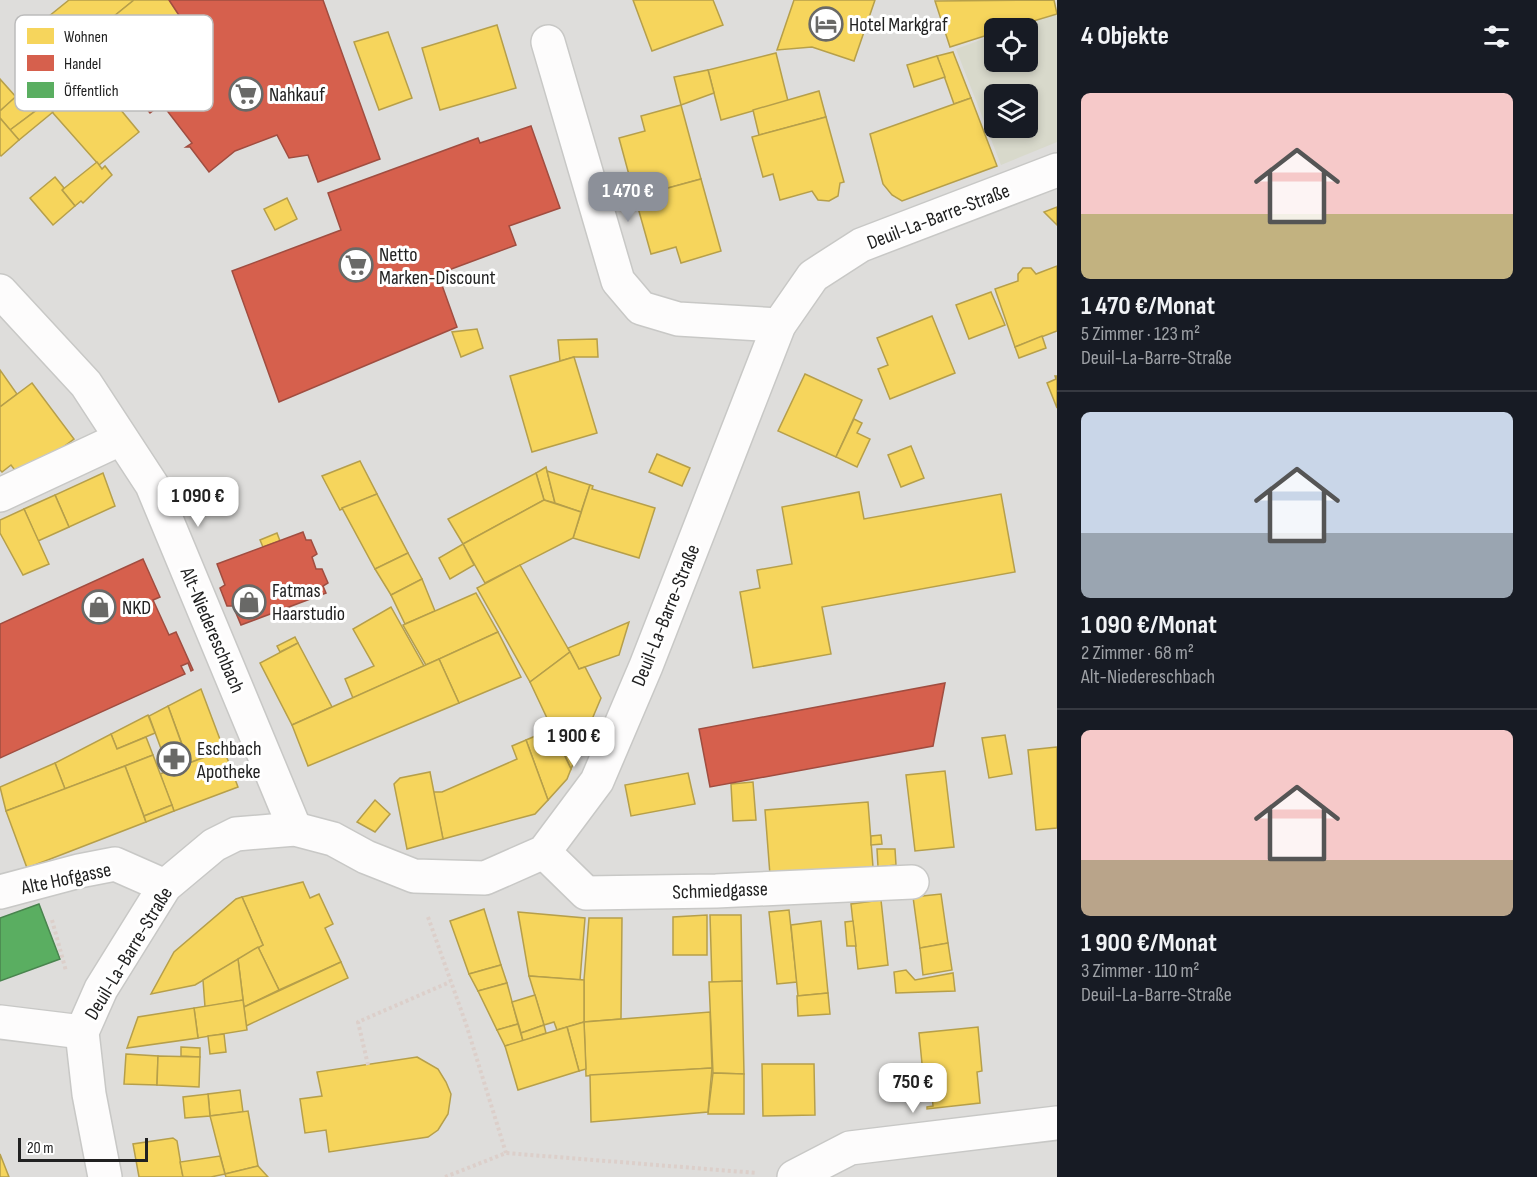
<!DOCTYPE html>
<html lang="de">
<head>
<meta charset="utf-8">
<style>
  :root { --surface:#171b24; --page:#20242c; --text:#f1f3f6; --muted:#9ea1a6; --line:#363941; --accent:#8c9099 }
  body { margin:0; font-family:"Sofia Sans Condensed",sans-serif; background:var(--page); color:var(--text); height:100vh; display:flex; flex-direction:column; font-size:22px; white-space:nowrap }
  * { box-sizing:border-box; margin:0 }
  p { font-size:20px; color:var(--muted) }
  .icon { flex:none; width:33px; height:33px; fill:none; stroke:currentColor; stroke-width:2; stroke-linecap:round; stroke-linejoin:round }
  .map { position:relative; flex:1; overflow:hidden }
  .details { display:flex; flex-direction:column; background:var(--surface); width:480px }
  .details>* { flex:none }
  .controls { position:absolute; left:984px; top:18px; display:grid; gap:12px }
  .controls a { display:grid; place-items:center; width:54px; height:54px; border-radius:9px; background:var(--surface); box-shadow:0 3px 9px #0003; font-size:30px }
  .scale { position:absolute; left:18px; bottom:15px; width:130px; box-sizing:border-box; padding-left:6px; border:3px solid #212121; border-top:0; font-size:16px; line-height:21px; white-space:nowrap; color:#212121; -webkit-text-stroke:4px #fff; paint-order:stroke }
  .price { position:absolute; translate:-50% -51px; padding:0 14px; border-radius:12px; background:#fff; color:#222; font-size:20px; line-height:39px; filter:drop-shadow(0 2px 3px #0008) }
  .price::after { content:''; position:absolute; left:50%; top:36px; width:18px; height:14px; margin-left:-9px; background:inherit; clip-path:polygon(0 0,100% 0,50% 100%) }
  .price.selected { background:var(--accent); color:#fff }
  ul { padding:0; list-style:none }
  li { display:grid; align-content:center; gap:12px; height:318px; padding:0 24px }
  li+li { border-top:2px solid var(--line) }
  li span { display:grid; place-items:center; height:186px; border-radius:9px; color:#555 }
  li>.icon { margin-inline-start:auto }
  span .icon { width:108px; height:108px; fill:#fffc; stroke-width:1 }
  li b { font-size:26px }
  h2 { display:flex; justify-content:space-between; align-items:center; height:72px; padding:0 24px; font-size:26px }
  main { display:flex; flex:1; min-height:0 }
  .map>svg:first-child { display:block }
</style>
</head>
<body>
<main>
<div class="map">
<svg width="1057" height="1177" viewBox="0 0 1057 1177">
  <rect width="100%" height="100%" fill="#efeeea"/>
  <path fill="#dedddb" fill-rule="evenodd" d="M0,0H1057V1177H0ZM994,28H1028V62H994ZM994,94H1028V128H994Z"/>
  <path fill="#d8d9cb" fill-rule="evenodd" d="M1057,14V142L1001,165L956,49L994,35V62H1028V28H1014ZM994,94H1028V128H994Z"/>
  <g fill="#f6d55c" stroke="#b69f4a" stroke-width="1.5">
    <polygon points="69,0 134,0 71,51 67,45 56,55 33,29"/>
    <polygon points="134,0 169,0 194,38 117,98 77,46"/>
    <polygon points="633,0 713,0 723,25 652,51"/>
    <polygon points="794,0 875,0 854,61 812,47 777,50"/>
    <polygon points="1054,0 1057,14 1010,28 994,28 994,33 950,47 935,1"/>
    <polygon points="497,25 516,88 440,110 422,48"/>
    <polygon points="388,32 412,98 379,110 354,42"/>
    <polygon points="67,45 139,132 99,165 45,104 39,108 20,87"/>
    <polygon points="953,52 971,98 954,104 937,56"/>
    <polygon points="776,53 788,101 721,120 708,70"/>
    <polygon points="937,56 945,77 914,87 907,65"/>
    <polygon points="708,70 714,93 681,105 674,77"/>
    <polygon points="0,79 16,97 0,111"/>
    <polygon points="23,90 39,108 10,130 0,118 0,111"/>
    <polygon points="819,91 826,117 759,135 753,110"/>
    <polygon points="971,98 997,166 902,201 892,195 883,184 870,134"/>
    <polygon points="45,104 53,112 19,140 10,130"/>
    <polygon points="681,105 701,179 635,197 619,138 645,131 641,116"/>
    <polygon points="826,117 844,182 840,183 838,196 829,201 818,200 812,191 780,200 773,174 763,177 752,137"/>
    <polygon points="0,118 19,140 1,156 0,155"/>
    <polygon points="97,162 102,169 105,166 112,175 83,203 81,201 75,206 62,190"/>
    <polygon points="55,177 64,188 62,190 75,206 53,225 30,198"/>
    <polygon points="701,179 721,251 681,263 676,247 651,254 635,197"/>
    <polygon points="287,198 297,219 275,230 264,209"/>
    <polygon points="1057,207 1057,225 1044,212"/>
    <polygon points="1057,266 1057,331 1015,347 995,289 1018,281 1018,274 1023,268 1031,268 1036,274"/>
    <polygon points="991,292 1005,325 969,339 956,305"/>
    <polygon points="932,316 955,373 890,399 878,369 888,365 877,338"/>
    <polygon points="477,329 483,348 461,357 452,332"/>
    <polygon points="1042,336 1046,348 1019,358 1015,347"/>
    <polygon points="597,339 598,357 574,357 560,361 558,340"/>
    <polygon points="574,357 597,433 532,452 510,376"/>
    <polygon points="0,370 17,394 0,407"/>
    <polygon points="805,374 862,400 836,457 778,431"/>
    <polygon points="1055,376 1057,376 1057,408 1047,383 1056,379"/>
    <polygon points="32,383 74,439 21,478 11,465 2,472 0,470 0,407"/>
    <polygon points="854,419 862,423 857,433 870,439 857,467 836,457"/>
    <polygon points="911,446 924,478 901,487 888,455"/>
    <polygon points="657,454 690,468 682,486 649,472"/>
    <polygon points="360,461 377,494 340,510 322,476"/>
    <polygon points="546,467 555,503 544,500 536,473"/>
    <polygon points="547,471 590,485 581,512 555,503"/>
    <polygon points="103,473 115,506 69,527 55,495"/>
    <polygon points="536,473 544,500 463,544 448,519"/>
    <polygon points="590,485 593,486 592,489 655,508 639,558 573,538"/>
    <polygon points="859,492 864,519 1001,494 1015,572 822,607 831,654 753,668 740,592 760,588 757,570 792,564 782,507"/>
    <polygon points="377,494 408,553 375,569 342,508"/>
    <polygon points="55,495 69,527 38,541 24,509"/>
    <polygon points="544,500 581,512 573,538 485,583 463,544"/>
    <polygon points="24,509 49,564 23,575 0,533 0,520"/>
    <polygon points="277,533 280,541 263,547 260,540"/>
    <polygon points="463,544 474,565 450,579 439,558"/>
    <polygon points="408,553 422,579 391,595 375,569"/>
    <polygon points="520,565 570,652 530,682 477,588"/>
    <polygon points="422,579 435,611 405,624 391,595"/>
    <polygon points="476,593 498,632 426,665 403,625"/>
    <polygon points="391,607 424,666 353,698 345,679 374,666 353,629"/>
    <polygon points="629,622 619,655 579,669 568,648"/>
    <polygon points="498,632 521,677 459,703 439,659"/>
    <polygon points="295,637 298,643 280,652 277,646"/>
    <polygon points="298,643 332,707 292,725 260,663"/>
    <polygon points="570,652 579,669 585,667 601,698 571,769 530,682"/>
    <polygon points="439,659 459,703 308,766 292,725"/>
    <polygon points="201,689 224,750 189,763 168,706"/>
    <polygon points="168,706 182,745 163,754 149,716"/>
    <polygon points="148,715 155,733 117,749 111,734"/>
    <polygon points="552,729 571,769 567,779 548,800 526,740"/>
    <polygon points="111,734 117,749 146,737 153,755 65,789 55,763"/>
    <polygon points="1005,735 1012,774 989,778 982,738"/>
    <polygon points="526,740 548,800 535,814 443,839 433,792 442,792 517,759 512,746"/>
    <polygon points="1057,747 1057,828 1036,830 1028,750"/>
    <polygon points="224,750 238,787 174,811 160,774"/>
    <polygon points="153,755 172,805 144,816 125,766"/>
    <polygon points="55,763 65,789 6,811 0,787"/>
    <polygon points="125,766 146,822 27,868 6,811"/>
    <polygon points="945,771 954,847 915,851 906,775"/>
    <polygon points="430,772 443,839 407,849 394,784 400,778"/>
    <polygon points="688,773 695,804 631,816 625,785"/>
    <polygon points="753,782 756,820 733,821 731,784"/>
    <polygon points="375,800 390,814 375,832 357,822"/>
    <polygon points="868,802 873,867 770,875 765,810"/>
    <polygon points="172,805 174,811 146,822 144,816"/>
    <polygon points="881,835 882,844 871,845 871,836"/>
    <polygon points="877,849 895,849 896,865 878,867"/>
    <polygon points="303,882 310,898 319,894 333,924 325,928 341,962 279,990 258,947 263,945 242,897"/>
    <polygon points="941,894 948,943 920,948 913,897"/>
    <polygon points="242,897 263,945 195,985 151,994 174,952 236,899"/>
    <polygon points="881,900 888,965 858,969 851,904"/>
    <polygon points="484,909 501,965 469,974 450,921"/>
    <polygon points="789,910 797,982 777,984 769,912"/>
    <polygon points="518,912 585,918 580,980 529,976"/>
    <polygon points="707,915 707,955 673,955 673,917"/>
    <polygon points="710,915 741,915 742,981 712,982"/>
    <polygon points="589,918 622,918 621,1019 584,1022 584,980"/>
    <polygon points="821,921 828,993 798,996 791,925"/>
    <polygon points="853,921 856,946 847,946 845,922"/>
    <polygon points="948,943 952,970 923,975 920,948"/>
    <polygon points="258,947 279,990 244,1007 238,959"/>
    <polygon points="238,959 243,1000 205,1007 203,980"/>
    <polygon points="341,962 348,978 246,1026 244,1007"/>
    <polygon points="501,965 507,983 478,991 469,974"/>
    <polygon points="906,970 915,980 953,973 955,991 896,993 894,972"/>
    <polygon points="529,976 584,980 584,1022 557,1030 554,1022 544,1025"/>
    <polygon points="742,981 744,1074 713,1073 709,982"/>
    <polygon points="507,983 518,1024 497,1030 478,991"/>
    <polygon points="828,993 830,1014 798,1016 797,996"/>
    <polygon points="535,995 544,1025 521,1033 512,1002"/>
    <polygon points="243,1000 247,1030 198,1038 194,1008"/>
    <polygon points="194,1008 198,1038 127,1048 138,1017"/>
    <polygon points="710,1012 712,1068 586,1076 584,1022"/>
    <polygon points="584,1022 586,1069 579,1071 567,1027"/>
    <polygon points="518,1024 523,1041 505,1046 497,1030"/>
    <polygon points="544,1025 546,1033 523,1041 521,1033"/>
    <polygon points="567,1027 579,1071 518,1090 505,1046"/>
    <polygon points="978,1027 982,1071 977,1072 980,1103 927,1109 927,1107 933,1106 931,1083 924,1084 919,1033"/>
    <polygon points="224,1034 226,1052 210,1054 208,1036"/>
    <polygon points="181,1047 200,1048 200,1057 181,1056"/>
    <polygon points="126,1054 158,1056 157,1085 124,1084"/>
    <polygon points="158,1056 200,1057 199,1087 157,1085"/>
    <polygon points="417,1057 438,1069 446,1082 451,1094 448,1114 438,1130 428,1137 329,1152 326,1130 305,1133 300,1099 322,1096 317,1072"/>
    <polygon points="762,1064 814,1064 815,1115 763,1116"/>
    <polygon points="712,1068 708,1112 591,1122 590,1075"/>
    <polygon points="713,1073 744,1074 744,1114 708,1114"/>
    <polygon points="240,1090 243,1112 210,1116 208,1094"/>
    <polygon points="208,1094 210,1116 185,1118 183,1097"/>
    <polygon points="248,1111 258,1166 225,1174 210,1116"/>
    <polygon points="173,1138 177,1141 183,1177 139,1177 133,1144"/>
    <polygon points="0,1154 9,1177 0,1177"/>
    <polygon points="220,1156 225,1174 211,1177 183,1177 180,1162"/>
    <polygon points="258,1166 268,1177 226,1177 225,1174"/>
  </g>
  <g fill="#d6604d" stroke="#a04d40" stroke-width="1.5">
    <polygon points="169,0 323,0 380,159 318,182 308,155 289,158 277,135 235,151 209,172 190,147 186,147 192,143 162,104 150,113 130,88 194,38"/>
    <polygon points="531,126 560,208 509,226 516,245 438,274 457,327 279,402 232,271 341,230 328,193 478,138 480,143"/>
    <polygon points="303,532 306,540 311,540 317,554 312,557 316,569 322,569 328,583 323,586 326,593 241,625 233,606 227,606 220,588 225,585 217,564"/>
    <polygon points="143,559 160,597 153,600 169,635 176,632 193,670 191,671 188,663 181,666 185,674 0,758 0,624"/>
    <polygon points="945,683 933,746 710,787 699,729"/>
  </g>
  <polygon fill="#5aae61" stroke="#49844e" stroke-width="1.5" points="39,904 60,959 0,981 0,918"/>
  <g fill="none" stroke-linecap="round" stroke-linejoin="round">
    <g stroke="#c8c8c6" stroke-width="36">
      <g id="minor">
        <polyline points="548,42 618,281 641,308 678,319 779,325"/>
        <polyline points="0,291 86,384 152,485 295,829"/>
        <polyline points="0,495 120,439"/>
        <polyline points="544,852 586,893 716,891 912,882"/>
        <polyline points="0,892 79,871 115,864 165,886"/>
        <polyline points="0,1022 82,1032"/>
        <polyline points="105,1177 89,1094 82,1032 101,989 165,886 214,845 236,834 295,829 333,839 366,857 414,876 485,878 544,852 597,781 646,666 779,325 813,276 861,245 1057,170"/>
        <polyline points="794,1177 850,1148 1057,1123"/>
      </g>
    </g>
    <g stroke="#dccfca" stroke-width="4" stroke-dasharray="3 3" stroke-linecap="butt">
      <polyline points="428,917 466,1024 506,1153"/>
      <polyline points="52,920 66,971"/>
      <polyline points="368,1065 358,1022 450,982"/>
      <polyline points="445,1177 506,1153 757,1173"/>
    </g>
    <use href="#minor" stroke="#fdfcfc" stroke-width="33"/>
  </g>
  <defs>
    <g id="hotel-ring" transform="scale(1.725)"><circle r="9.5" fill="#fff" stroke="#696967" stroke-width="1.5"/><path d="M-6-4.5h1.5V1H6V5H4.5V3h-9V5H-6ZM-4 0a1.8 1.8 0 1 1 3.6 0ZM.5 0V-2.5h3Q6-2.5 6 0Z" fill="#696967"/></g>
    <g id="supermarket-ring" transform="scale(1.725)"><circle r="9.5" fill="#fff" stroke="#696967" stroke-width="1.5"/><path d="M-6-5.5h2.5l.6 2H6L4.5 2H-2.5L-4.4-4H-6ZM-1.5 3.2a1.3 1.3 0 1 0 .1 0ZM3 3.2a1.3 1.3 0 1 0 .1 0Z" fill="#696967"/></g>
    <g id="shop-ring" transform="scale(1.725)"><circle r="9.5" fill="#fff" stroke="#696967" stroke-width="1.5"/><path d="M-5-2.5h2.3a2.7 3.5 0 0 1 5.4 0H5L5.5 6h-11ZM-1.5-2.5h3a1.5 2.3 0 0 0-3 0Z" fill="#696967"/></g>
    <g id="pharmacy-ring" transform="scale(1.725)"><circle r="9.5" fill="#fff" stroke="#696967" stroke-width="1.5"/><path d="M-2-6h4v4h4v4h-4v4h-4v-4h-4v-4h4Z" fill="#696967"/></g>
  </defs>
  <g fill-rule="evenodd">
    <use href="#hotel-ring" x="826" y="24"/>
    <use href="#supermarket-ring" x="246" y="94"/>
    <use href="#supermarket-ring" x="356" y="265"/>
    <use href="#shop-ring" x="249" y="602"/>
    <use href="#shop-ring" x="99" y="607"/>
    <use href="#pharmacy-ring" x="174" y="759"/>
  </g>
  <g text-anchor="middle" stroke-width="6" stroke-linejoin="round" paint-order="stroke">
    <g font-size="20" fill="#212121" stroke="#fff" text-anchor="start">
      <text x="849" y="31">Hotel Markgraf</text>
      <text x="269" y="101">Nahkauf</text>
      <text x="379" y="261">Netto<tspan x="379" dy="23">Marken-Discount</tspan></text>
      <text x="272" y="597">Fatmas<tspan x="272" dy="23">Haarstudio</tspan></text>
      <text x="122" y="614">NKD</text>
      <text x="197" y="755">Eschbach<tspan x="197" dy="23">Apotheke</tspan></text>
    </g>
    <g font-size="20" fill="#212121" stroke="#fff">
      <text transform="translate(938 216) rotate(-21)" y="7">Deuil-La-Barre-Straße</text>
      <text transform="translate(665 615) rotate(-68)" y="7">Deuil-La-Barre-Straße</text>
      <text transform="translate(213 630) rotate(67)" y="7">Alt-Niedereschbach</text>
      <text transform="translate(66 878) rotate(-12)" y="7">Alte Hofgasse</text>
      <text transform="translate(720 890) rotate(-2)" y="7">Schmiedgasse</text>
      <text transform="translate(128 953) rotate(-59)" y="7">Deuil-La-Barre-Straße</text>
    </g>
  </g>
  <rect x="15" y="15" width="198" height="96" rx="9" fill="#fff" stroke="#bcbcbc" stroke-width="1.5"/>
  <rect x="27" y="28" width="27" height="16" fill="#f6d55c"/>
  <rect x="27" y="55" width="27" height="16" fill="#d6604d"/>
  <rect x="27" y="82" width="27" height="16" fill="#5aae61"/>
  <g font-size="16" fill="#212121">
    <text x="64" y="42">Wohnen</text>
    <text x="64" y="69">Handel</text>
    <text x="64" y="96">Öffentlich</text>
  </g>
</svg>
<div class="controls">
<a><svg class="icon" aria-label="locate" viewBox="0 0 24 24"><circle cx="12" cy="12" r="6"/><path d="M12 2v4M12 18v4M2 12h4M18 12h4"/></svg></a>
<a><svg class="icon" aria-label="layers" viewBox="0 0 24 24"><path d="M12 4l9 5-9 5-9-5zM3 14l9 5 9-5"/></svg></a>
</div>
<div class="scale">20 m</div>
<b class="price selected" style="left:628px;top:223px">1 470 €</b>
<b class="price" style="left:198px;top:528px">1 090 €</b>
<b class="price" style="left:574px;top:768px">1 900 €</b>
<b class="price" style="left:913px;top:1114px">750 €</b>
</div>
<section class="details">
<h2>4 Objekte<svg class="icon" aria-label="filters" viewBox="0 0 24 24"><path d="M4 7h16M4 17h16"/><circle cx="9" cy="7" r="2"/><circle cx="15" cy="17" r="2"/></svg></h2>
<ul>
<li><span style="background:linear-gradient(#f6c9c9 65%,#c2b280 0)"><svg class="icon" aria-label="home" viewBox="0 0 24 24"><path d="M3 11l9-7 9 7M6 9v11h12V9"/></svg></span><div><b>1 470 €/Monat</b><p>5 Zimmer · 123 m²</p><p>Deuil-La-Barre-Straße</p></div></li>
<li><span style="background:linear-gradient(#c9d6e8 65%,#9aa5b1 0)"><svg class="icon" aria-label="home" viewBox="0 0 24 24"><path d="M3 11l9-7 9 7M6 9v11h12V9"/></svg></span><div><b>1 090 €/Monat</b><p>2 Zimmer · 68 m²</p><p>Alt-Niedereschbach</p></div></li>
<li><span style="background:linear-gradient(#f6c9c9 70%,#b9a48a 0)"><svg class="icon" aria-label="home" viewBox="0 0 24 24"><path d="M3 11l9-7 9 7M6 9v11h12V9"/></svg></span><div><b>1 900 €/Monat</b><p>3 Zimmer · 110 m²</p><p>Deuil-La-Barre-Straße</p></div></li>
</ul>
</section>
</main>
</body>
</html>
